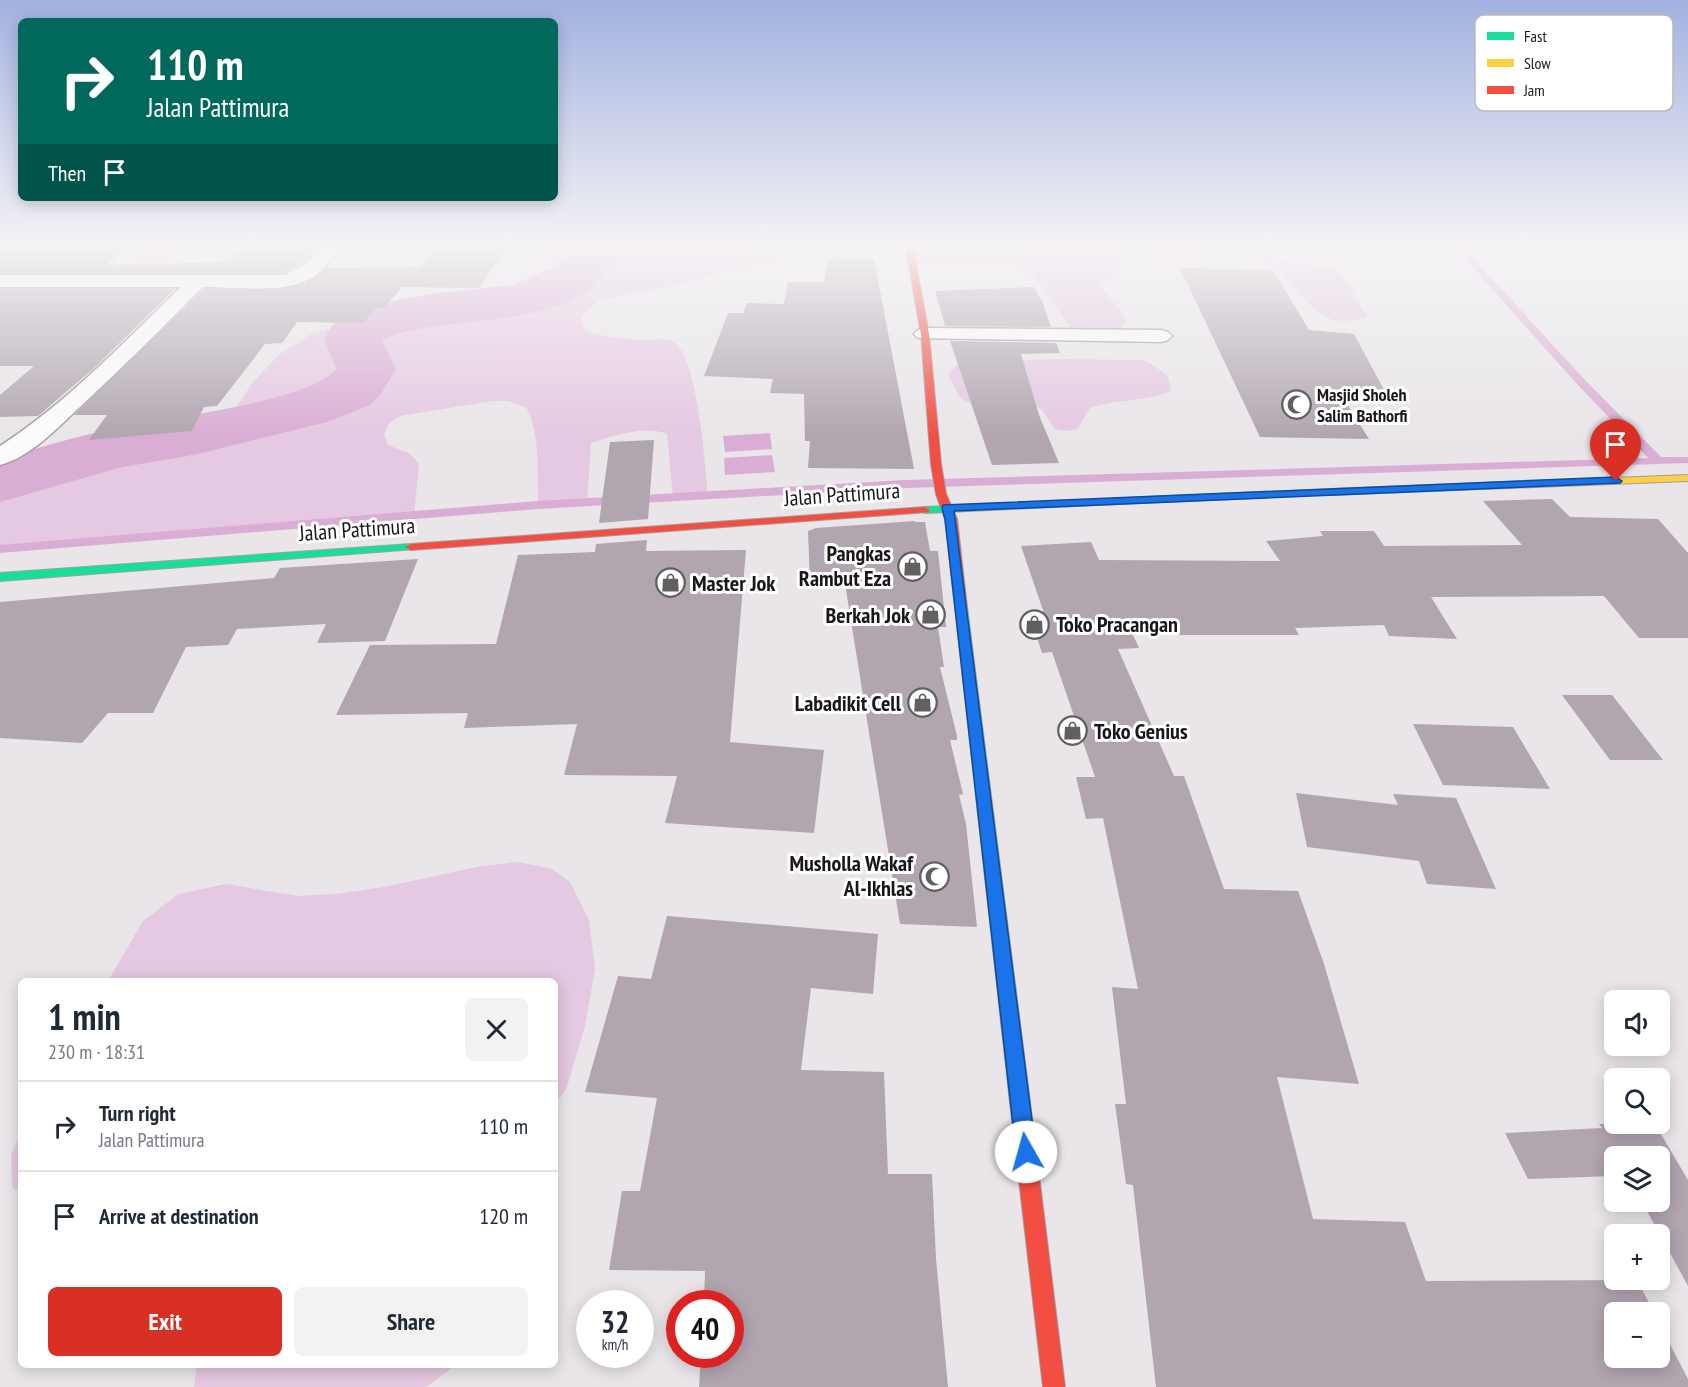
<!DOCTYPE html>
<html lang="en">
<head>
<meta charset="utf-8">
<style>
  body { margin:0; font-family:"PT Sans Narrow",sans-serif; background:#f2f2f3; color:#1f2937; height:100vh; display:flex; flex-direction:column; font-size:22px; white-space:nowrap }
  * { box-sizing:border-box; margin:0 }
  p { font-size:20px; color:#747a83 }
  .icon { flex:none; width:33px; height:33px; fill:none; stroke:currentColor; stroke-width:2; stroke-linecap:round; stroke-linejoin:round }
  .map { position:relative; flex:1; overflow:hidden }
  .details { position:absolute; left:18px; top:978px; width:540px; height:390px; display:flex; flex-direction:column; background:#fff; border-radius:9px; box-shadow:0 3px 15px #0003 }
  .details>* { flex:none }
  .top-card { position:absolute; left:18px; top:18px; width:540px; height:183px; border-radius:9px; box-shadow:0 3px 15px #0003; background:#00695c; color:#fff; overflow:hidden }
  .tools { position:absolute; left:1604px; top:990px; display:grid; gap:12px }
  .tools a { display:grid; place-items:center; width:66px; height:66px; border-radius:9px; background:#fff; box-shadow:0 3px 15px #0003; font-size:30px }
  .speed { position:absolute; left:576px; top:1290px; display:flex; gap:12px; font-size:30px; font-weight:700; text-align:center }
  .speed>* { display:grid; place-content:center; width:78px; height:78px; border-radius:50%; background:#fff; box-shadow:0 3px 15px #0003; line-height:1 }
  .speed small { font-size:15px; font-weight:400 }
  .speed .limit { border:9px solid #d22; background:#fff; color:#111 }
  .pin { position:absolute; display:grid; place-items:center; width:51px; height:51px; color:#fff; margin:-62px -26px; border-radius:50% 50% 50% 0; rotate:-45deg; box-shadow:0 0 6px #0007 }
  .pin .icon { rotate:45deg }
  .me { position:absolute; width:66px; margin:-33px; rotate:353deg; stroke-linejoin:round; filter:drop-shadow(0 0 4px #0008) }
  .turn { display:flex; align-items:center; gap:21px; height:126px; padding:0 30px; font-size:27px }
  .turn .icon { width:78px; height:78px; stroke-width:2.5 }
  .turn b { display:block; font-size:42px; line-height:51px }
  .then { display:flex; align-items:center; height:57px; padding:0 30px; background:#0003; gap:12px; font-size:22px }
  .round { display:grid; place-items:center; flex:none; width:63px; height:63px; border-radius:9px; background:#f2f2f3 }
  .headline { display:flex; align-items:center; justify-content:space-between; height:102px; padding:0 30px }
  h1 { font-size:36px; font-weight:600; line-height:45px }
  .cta { display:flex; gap:12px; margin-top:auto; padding:12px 30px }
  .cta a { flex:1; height:69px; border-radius:9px; background:#d93025; color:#fff; font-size:24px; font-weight:600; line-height:69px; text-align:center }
  .cta a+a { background:#f2f2f3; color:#1f2937 }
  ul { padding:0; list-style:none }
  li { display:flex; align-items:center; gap:18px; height:90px; padding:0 30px; border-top:2px solid #e0e1e3 }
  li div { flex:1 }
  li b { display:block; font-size:22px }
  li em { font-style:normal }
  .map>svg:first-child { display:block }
</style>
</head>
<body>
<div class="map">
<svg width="1688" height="1387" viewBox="0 0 1688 1387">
  <rect width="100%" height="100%" fill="#e9e5e8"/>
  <!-- green -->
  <g fill="#e5c8e1">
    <path d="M 142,243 L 190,243 C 174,263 157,268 131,266 Z"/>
    <path d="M 528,243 L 1234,243 L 1208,250 L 1200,259 C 1192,260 1184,262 1176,262 C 1158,260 1137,246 1120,257 L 1118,272 L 1100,283 L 1101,288 L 1119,308 L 1126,322 L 1116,335 L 1075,335 L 1036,277 L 1018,265 L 912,265 L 909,250 L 814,252 L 772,264 L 727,269 L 696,281 L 600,300 L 581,317 L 585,331 C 604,337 625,339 644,340 C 652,340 664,338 672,341 C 698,352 705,467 708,495 L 673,497 L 667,434 C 644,425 613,436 591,443 L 587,502 L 538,505 C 537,473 541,435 526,407 L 508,401 L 492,401 L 400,416 L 389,423 L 384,435 L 388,445 L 410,454 L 419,464 L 414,516 L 0,549 L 0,481 L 108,450 L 198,434 L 235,409 L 253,382 L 280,354 L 313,333 L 327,329 L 360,329 L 386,312 L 411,300 L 439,293 L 468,292 L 481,296 L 489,305 L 523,299 L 575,277 L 569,269 L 533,258 Z"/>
    <path d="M 1266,256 L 1337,271 L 1350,286 L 1367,317 C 1317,333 1309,298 1278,271 C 1271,265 1260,265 1252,260 Z"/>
    <path d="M 1057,359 L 1141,360 L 1150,363 L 1168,376 L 1171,391 C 1145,402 1116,399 1090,408 L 1078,428 L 1068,431 L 1055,429 L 1043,411 L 1036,406 L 966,402 L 959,396 L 948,374 L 957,364 L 970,362 Z"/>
    <path d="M 518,862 L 552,869 L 570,882 L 589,920 L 595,969 L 585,1026 L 566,1090 L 555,1103 L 555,981 L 108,981 L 143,921 L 179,894 L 226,884 L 298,896 L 336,894 L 384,887 L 482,866 Z"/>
    <path d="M 21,1133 L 21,1191 L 12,1188 L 11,1155 Z"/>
    <path d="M 197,1365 L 456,1365 L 426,1387 L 194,1387 Z"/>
  </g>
  <!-- water -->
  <g fill="#daadd4">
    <path d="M 770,433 L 772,449 L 725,452 L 723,436 Z"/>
    <path d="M 772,455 L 775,472 L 725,475 L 724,458 Z"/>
  </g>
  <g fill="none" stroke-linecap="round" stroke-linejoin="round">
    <!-- stream -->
    <path fill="#daadd4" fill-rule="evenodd" d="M 1451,243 L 1459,243 L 1584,379 L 1661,457 L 1688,457 L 1688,463 L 905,488 L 538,509 L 0,553 L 0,545 L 538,501 L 905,480 L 1648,458 L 1576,383 Z"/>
    <!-- river -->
    <path fill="#daadd4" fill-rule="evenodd" d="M 581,243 L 672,243 L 665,253 L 609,266 C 574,333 445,312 383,339 L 382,341 L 396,369 L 380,395 L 370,405 L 327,422 L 198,454 L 118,468 L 0,502 L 0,459 C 35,449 71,438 107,430 C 152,420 312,402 336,369 L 324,338 L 332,326 L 344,316 L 362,308 L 429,294 L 513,285 L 557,266 L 574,245 Z"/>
  </g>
  <!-- building -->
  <g fill="#b1a5b0">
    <path d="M 443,243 L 510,243 L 479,288 L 402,287 L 384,308 L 376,308 L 363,323 L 297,322 L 282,343 L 265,344 L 217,406 L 204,407 L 192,431 L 89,440 L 107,415 L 74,415 L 204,289 L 277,290 L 305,284 L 326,268 L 419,267 L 409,279 Z"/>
    <path d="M 131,244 L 107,265 L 228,262 L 247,244 L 316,244 L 309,253 L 312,253 L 306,261 L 284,273 L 0,273 L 0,245 Z"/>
    <path d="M 828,258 L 874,259 L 914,469 L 808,468 L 810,441 L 805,441 L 804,394 L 770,393 L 773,379 L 704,376 L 728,313 L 743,313 L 747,303 L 784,304 L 788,282 L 824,282 Z"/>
    <path d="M 1180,268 L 1273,270 L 1309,330 L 1354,334 L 1390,401 L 1344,399 L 1369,439 L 1260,437 Z"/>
    <path d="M 1034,287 L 1043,303 L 1051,327 L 945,326 L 935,291 Z"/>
    <path d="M 0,289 L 175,289 L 93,369 L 38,416 L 0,417 L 0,395 L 34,366 L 0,366 Z"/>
    <path d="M 950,341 L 1056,343 L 1060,353 L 1021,354 L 1039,415 L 1059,463 L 992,465 Z"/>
    <path d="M 654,440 L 648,519 L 599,523 L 610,442 Z"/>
    <path d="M 1552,499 L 1570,517 L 1658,519 L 1688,553 L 1688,638 L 1639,638 L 1604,596 L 1431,597 L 1457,639 L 1389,636 L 1384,625 L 1295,628 L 1299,635 L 1133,635 L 1139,648 L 1118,649 L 1174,776 L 1184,776 L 1224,889 L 1298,891 L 1324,964 L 1359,1084 L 1277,1077 L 1313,1219 L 1405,1222 L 1426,1281 L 1637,1280 L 1654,1312 L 1614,1312 L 1614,1358 L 1659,1358 L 1659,1323 L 1688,1379 L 1688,1387 L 1156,1387 L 1133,1185 L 1126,1184 L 1115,1104 L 1126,1104 L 1112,987 L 1138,989 L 1103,818 L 1086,819 L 1076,777 L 1095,777 L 1052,652 L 1042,653 L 1030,616 L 1045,616 L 1021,546 L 1091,542 L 1099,560 L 1280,561 L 1266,541 L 1323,536 L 1320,531 L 1374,531 L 1384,546 L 1522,545 L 1483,501 Z"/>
    <path d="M 915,521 L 915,522 L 925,522 L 930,551 L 938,551 L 946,627 L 938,627 L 944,667 L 940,667 L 957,736 L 957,740 L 950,740 L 963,794 L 959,795 L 966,824 L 977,927 L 900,924 L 845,584 L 810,584 L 808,531 L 816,528 Z"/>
    <path d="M 647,540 L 646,551 L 746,550 L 730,742 L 824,750 L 814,833 L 665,823 L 677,776 L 564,775 L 577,724 L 464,728 L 468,713 L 336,715 L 370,645 L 496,644 L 518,555 L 595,552 L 596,544 Z"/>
    <path d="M 418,559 L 385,641 L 317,643 L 326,624 L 237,629 L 228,645 L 186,647 L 153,713 L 108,713 L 82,743 L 0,738 L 0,602 L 274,578 L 280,568 Z"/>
    <path d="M 1562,695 L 1612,695 L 1663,760 L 1610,760 Z"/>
    <path d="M 1413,724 L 1513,727 L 1550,789 L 1443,785 Z"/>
    <path d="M 1296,793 L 1398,805 L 1393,794 L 1456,798 L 1496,889 L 1427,884 L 1419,861 L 1307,847 Z"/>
    <path d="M 667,916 L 878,934 L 873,994 L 811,988 L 801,1070 L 884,1072 L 888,1174 L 932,1174 L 936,1259 L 948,1387 L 699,1387 L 701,1354 L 730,1354 L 730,1304 L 704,1304 L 705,1271 L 609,1270 L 622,1191 L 640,1191 L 657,1098 L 585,1092 L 618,976 L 651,979 Z"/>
    <path d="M 1599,1124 L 1655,1124 L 1688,1180 L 1688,1286 L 1642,1202 L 1659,1202 L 1659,1156 L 1614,1156 L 1614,1176 L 1528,1179 L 1505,1133 L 1602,1128 Z"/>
  </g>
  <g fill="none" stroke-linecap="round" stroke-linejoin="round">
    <defs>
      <g id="street">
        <path d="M 324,243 L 342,243 C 334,254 326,268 315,276 C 289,295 234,287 203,287 C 163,327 123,367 81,406 C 58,427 31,457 0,465 L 0,446 C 67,403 124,342 181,287 L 0,287 L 0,275 L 285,275 L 307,263 Z"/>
        <path d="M 925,328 L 1161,330 L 1168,332 L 1172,336 L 1168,340 L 1161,342 L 918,338 L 914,334 L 918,330 Z"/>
      </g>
      <g id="fast">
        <path d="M 1331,489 L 1335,490 L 1335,494 L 925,513 L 920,510 L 925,507 Z"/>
        <path d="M 411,544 L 415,545 L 415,549 L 0,581 L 0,573 Z"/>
        <path d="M 961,603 L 967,607 L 1030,1102 L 1027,1109 L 1020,1111 L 1013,1109 L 1010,1102 L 955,607 Z"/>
      </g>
      <path id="slow" d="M 1688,475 L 1688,481 L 1331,495 L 1326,492 L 1331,489 Z"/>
      <g id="jam">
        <path d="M 905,243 L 912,243 L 929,334 L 941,464 L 946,494 L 957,519 L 967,607 L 961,611 L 955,607 L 945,519 L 936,494 L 931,464 L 921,334 Z"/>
        <path d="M 925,507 L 930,510 L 929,512 L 411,550 L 405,547 L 411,544 Z"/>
        <path d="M 1020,1093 L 1027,1095 L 1030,1102 L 1065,1387 L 1043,1387 L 1010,1102 L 1013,1095 Z"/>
      </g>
    </defs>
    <!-- street casing -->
    <use href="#street" stroke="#a19ea0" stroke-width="3"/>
    <!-- fast casing -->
    <use href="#fast" stroke="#a19ea0" stroke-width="2"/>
    <!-- slow casing -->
    <use href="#slow" stroke="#a19ea0" stroke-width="2"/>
    <!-- jam casing -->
    <use href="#jam" stroke="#a19ea0" stroke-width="2"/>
    <!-- street -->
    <use href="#street" fill="#fcfbfc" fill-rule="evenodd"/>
    <!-- fast -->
    <use href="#fast" fill="#16e098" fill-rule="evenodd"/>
    <!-- slow -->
    <use href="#slow" fill="#ffcf43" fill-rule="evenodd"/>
    <!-- jam -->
    <use href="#jam" fill="#f24e42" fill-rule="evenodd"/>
  </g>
  <!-- sky -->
  <linearGradient id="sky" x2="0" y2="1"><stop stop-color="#a2b1e0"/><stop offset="0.56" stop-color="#f5f3f5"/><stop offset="1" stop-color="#f5f3f5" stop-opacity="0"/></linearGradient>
  <rect width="1688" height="437" fill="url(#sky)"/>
  <!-- route -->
  <path fill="#1a73e8" stroke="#114b97" stroke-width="1.5" d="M 1616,477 L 1622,481 L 1620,483 L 954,511 L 1036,1152 L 1033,1160 L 1026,1162 L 1019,1160 L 1016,1152 L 945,519 L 942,508 L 943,505 Z"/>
  <!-- icons -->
  <defs>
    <symbol id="mosque-ring" viewBox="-11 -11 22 22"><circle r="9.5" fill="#fff" stroke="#625f61" stroke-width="1.5"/><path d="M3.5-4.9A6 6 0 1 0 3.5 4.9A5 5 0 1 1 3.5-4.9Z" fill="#625f61"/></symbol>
    <symbol id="shop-ring" viewBox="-11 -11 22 22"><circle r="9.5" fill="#fff" stroke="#625f61" stroke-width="1.5"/><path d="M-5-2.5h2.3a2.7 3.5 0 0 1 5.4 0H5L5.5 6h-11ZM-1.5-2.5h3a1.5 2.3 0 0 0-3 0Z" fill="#625f61"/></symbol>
  </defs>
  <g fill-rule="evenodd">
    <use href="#mosque-ring" x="1280" y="388" width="33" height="33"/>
    <use href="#shop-ring" x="896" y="550" width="33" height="33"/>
    <use href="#shop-ring" x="654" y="566" width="33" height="33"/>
    <use href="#shop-ring" x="914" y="598" width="33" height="33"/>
    <use href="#shop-ring" x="1018" y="608" width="33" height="33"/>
    <use href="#shop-ring" x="906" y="686" width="33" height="33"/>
    <use href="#shop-ring" x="1056" y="714" width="33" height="33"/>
    <use href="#mosque-ring" x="918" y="860" width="33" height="33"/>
  </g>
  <g text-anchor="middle" stroke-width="6" stroke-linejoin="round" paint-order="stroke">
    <!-- far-poi labels -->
    <g font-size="18" font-weight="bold" fill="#191719" stroke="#fff" text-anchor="start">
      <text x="1317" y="401">Masjid Sholeh<tspan x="1317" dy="21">Salim Bathorfi</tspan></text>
    </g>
    <!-- street labels -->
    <g font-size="22" fill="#191719" stroke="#fff">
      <text transform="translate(842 494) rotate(-4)" y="8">Jalan Pattimura</text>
      <text transform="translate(357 529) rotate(-4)" y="8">Jalan Pattimura</text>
    </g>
    <!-- poi labels -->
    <g font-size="22" font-weight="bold" fill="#191719" stroke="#fff" text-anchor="end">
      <text x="891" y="561">Pangkas<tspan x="891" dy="25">Rambut Eza</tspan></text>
      <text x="692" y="591" text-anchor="start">Master Jok</text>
      <text x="910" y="623">Berkah Jok</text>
      <text x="1056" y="632" text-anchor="start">Toko Pracangan</text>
      <text x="901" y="711">Labadikit Cell</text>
      <text x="1094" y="739" text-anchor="start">Toko Genius</text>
      <text x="913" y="871">Musholla Wakaf<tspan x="913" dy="25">Al-Ikhlas</tspan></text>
    </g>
  </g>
  <!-- legend -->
  <rect x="1475" y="15" width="198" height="96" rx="9" fill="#fff" stroke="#bab9ba" stroke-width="1.5"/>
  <rect x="1487" y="32" width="27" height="8" fill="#16e098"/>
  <rect x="1487" y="59" width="27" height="8" fill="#ffcf43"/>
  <rect x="1487" y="86" width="27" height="8" fill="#f24e42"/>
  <g font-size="16" fill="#191719">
    <text x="1524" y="42">Fast</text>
    <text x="1524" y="69">Slow</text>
    <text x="1524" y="96">Jam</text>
  </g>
</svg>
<div class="tools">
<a><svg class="icon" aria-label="sound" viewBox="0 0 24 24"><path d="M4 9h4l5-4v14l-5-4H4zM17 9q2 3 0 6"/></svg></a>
<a><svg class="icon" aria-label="search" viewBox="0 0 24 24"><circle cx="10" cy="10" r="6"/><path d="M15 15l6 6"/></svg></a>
<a><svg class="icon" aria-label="layers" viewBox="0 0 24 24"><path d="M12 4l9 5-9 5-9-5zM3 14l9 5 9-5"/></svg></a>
<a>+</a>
<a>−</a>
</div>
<div class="speed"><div>32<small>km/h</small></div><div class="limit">40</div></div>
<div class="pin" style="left:1616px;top:481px;background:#d93025"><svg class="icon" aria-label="arrive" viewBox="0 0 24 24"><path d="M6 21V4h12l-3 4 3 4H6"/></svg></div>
<svg class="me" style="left:1026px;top:1152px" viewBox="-20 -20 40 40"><circle r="19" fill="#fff"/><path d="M0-13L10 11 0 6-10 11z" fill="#1a73e8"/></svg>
<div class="top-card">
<div class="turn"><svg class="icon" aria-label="right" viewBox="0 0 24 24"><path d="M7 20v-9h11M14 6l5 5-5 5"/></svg><div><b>110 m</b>Jalan Pattimura</div></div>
<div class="then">Then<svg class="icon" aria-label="arrive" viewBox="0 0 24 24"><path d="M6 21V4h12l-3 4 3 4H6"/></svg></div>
</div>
<section class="details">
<div class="headline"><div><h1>1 min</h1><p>230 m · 18:31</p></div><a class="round"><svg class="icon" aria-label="close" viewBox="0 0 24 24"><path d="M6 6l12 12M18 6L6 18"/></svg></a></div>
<ul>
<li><svg class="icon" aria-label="right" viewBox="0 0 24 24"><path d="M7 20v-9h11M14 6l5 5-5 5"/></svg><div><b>Turn right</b><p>Jalan Pattimura</p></div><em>110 m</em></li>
<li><svg class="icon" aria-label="arrive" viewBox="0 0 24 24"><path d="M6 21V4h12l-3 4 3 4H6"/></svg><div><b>Arrive at destination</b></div><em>120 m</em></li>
</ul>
<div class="cta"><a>Exit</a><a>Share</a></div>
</section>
</div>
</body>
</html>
